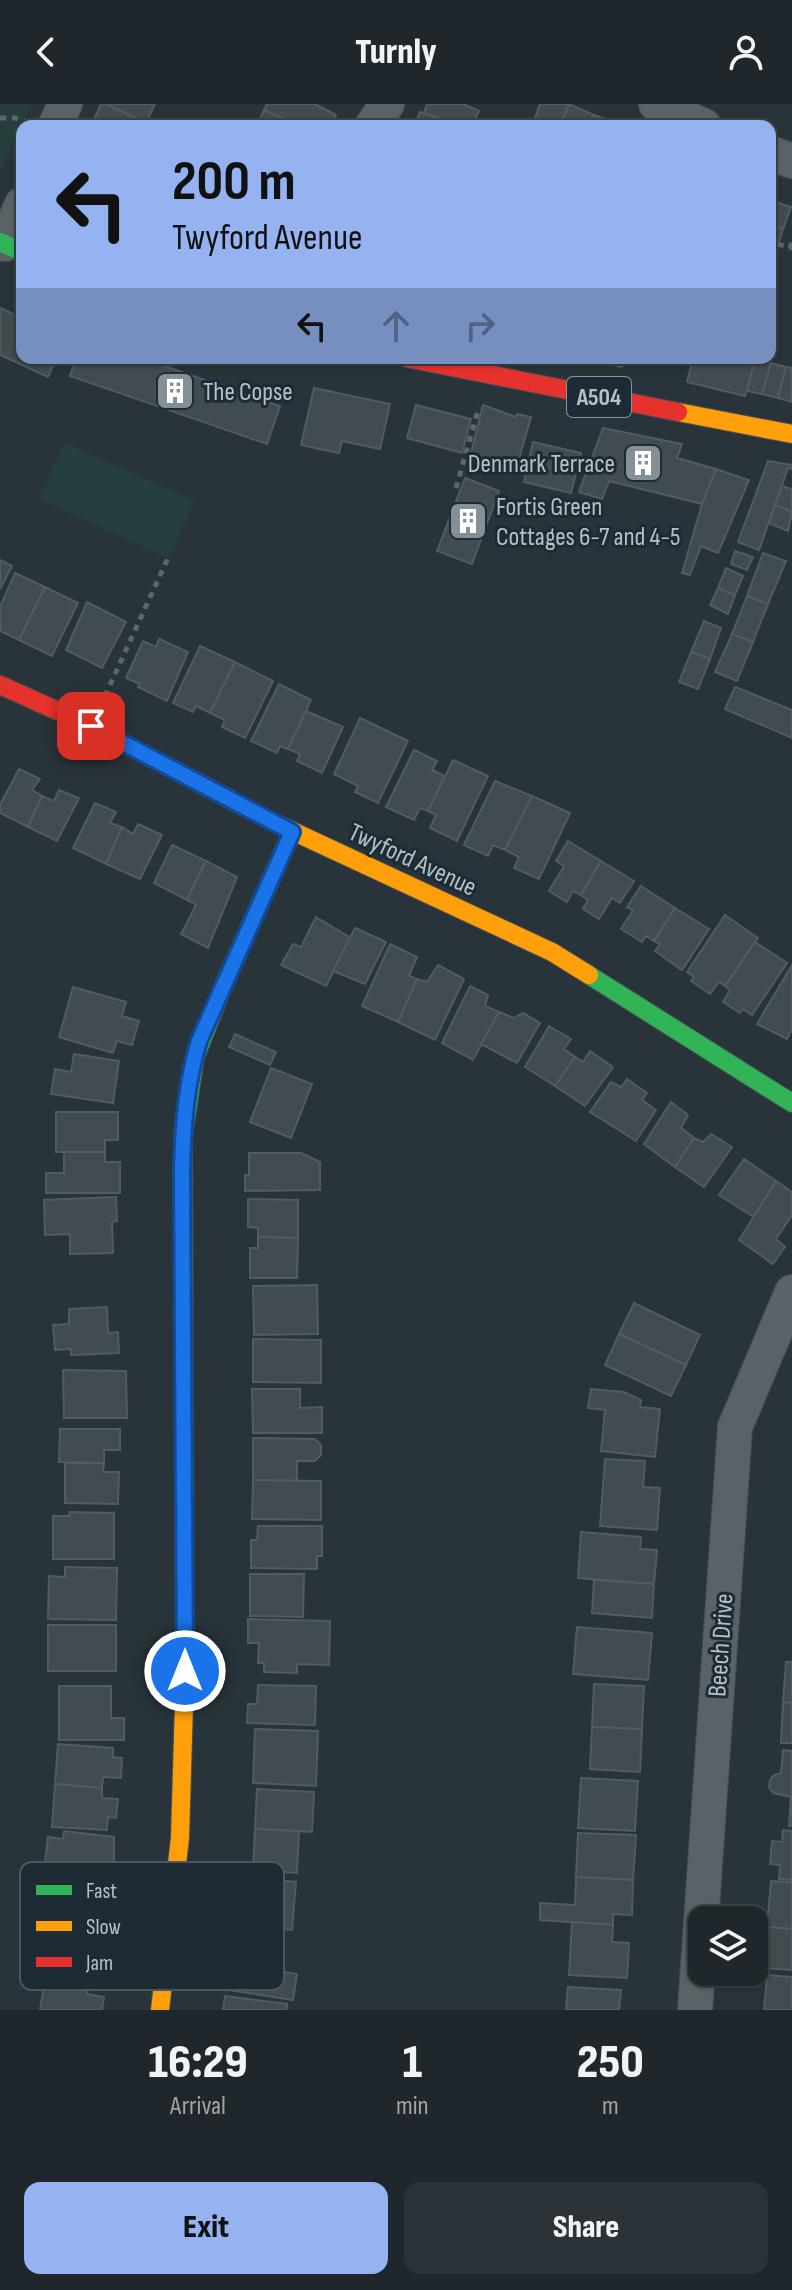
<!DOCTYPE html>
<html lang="en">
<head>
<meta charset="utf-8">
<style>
  body { margin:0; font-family:"Sofia Sans Condensed",sans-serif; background:#2c3338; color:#f1f3f6; height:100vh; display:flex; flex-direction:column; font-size:30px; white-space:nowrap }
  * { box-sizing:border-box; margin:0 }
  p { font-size:26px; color:#a1a5a9 }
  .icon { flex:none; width:44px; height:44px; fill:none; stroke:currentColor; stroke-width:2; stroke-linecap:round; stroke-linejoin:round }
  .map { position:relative; height:1906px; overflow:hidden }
  .side { display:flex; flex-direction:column; background:#1f272c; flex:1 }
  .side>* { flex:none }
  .guide { position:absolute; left:16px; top:16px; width:760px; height:244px; border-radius:16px; box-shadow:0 2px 6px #0004,0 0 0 2px #3c4448; background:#95b2f1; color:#111; overflow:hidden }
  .tools { position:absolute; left:688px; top:1802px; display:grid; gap:16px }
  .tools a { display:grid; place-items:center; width:80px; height:80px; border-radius:16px; background:#1f272c; box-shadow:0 2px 6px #0004,0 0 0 2px #3c4448; font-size:40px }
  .pin { position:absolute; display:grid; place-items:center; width:68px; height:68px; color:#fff; margin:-34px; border-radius:16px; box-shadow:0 4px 12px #0006 }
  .me { position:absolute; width:88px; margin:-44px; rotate:0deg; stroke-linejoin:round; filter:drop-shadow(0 0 6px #0008) }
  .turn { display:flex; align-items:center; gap:28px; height:168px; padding:0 24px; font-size:36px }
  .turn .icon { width:104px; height:104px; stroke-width:2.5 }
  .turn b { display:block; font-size:56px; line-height:68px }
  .lanes { display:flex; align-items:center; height:76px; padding:0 24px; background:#0003; justify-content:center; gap:40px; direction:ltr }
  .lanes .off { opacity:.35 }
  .eta { display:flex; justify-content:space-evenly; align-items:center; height:136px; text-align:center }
  .eta b { font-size:48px; font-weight:800; line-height:56px }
  .primary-button { display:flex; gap:16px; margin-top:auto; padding:16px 24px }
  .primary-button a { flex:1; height:92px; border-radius:16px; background:#95b2f1; color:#111; font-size:32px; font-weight:800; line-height:92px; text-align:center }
  .primary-button a+a { background:#2c3338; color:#f1f3f6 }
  header { display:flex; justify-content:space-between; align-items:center; height:104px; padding:0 24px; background:#1f272c; font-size:36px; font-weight:800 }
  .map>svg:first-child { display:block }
</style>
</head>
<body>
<header><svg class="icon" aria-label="back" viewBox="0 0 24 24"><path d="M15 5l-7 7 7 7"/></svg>Turnly<svg class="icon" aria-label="person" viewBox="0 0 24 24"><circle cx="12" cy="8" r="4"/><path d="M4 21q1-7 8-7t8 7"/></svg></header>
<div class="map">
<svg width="792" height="1906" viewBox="0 0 792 1906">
  <rect width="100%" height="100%" fill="#29343a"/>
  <!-- green -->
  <g fill="#263f3e">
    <path d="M 0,0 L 32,1 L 0,67 Z"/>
    <path d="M 65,339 L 195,397 L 168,454 L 39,395 Z"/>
  </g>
  <!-- building -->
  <g fill="#424b4f" stroke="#515b61" stroke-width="2">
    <path d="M 101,0 L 106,0 L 146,19 L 144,22 L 91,22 Z"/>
    <path d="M 106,0 L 155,0 L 146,19 Z"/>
    <path d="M 267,0 L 315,0 L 336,11 L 330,22 L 298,22 L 264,6 Z"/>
    <path d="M 427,0 L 463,0 L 479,7 L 472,22 L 459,22 L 424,9 Z"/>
    <path d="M 540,0 L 569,0 L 560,22 L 532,22 Z"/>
    <path d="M 569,0 L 594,11 L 590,22 L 560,22 Z"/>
    <path d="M 264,6 L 298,22 L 257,22 Z"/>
    <path d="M 420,8 L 424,9 L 459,22 L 414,22 Z"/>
    <path d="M 594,11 L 620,20 L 619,22 L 590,22 Z"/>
    <path d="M 770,96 L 791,103 L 783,125 L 770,121 Z"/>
    <path d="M 770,121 L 783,125 L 776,148 L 770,145 Z"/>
    <path d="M 0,204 L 22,214 L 22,254 L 56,254 L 48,273 L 0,251 Z"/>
    <path d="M 76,254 L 141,254 L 280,302 L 267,340 L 70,272 Z"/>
    <path d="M 580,254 L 625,254 L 622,263 Z"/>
    <path d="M 693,254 L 756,254 L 745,292 L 687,278 Z"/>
    <path d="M 755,255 L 771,259 L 762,290 L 747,287 Z"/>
    <path d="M 771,259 L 786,263 L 778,294 L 762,290 Z"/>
    <path d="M 786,263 L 792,264 L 792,298 L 778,294 Z"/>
    <path d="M 314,284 L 390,300 L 380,345 L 342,337 L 339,349 L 301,341 Z"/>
    <path d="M 416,301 L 471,315 L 462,349 L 407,334 Z"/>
    <path d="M 483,301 L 516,313 L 517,310 L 531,313 L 515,369 L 469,357 Z"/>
    <path d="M 603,324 L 682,340 L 677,354 L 716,365 L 702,400 L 609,377 L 602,395 L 579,388 Z"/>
    <path d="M 533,338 L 581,349 L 571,389 L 524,378 Z"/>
    <path d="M 768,357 L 792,361 L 792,365 L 788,364 L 759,446 L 738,438 Z"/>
    <path d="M 716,365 L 749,376 L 718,449 L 701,442 L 690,471 L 682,469 L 702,400 Z"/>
    <path d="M 465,374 L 499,387 L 472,460 L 437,447 Z"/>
    <path d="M 782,382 L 792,385 L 792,408 L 775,401 Z"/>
    <path d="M 775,401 L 792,408 L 788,427 L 769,419 Z"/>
    <path d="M 735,447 L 753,453 L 747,466 L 731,460 Z"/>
    <path d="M 763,449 L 786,457 L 768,500 L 747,492 Z"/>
    <path d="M 0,456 L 12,462 L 0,485 Z"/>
    <path d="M 726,464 L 743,472 L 735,491 L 718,484 Z"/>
    <path d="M 15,469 L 45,483 L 19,536 L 0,527 L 0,503 Z"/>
    <path d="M 45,483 L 78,499 L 52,552 L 19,536 Z"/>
    <path d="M 718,484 L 735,491 L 728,510 L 710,501 Z"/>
    <path d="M 747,492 L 768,500 L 753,538 L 732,530 Z"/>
    <path d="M 87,498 L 126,518 L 102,564 L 66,546 Z"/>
    <path d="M 704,517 L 721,524 L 710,555 L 691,548 Z"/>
    <path d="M 732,530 L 753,538 L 737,577 L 715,568 Z"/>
    <path d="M 159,535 L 188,548 L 167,597 L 138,583 L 140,580 L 126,574 L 143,537 L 156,543 Z"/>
    <path d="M 200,542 L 235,558 L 210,609 L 196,602 L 193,608 L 173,599 Z"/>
    <path d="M 691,548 L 710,555 L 698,585 L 679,578 Z"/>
    <path d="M 235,558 L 273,577 L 245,634 L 222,623 L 225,616 L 210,609 Z"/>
    <path d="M 279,580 L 311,596 L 288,645 L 280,642 L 277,649 L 251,637 Z"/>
    <path d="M 735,583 L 792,606 L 792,634 L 725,605 Z"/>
    <path d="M 306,607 L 343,623 L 322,669 L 297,657 L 300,650 L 288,645 Z"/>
    <path d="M 360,614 L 408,637 L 378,699 L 355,688 L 358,682 L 334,670 Z"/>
    <path d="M 414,646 L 437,657 L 432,666 L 445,672 L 428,707 L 420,704 L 414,716 L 386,703 Z"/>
    <path d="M 453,656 L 488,672 L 457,737 L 430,724 L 436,711 L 428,707 Z"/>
    <path d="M 19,665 L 40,675 L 32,686 L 42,692 L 28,723 L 0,709 L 0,701 Z"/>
    <path d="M 495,677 L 532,692 L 505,746 L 493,741 L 488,752 L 464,741 Z"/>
    <path d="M 59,686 L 79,694 L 57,737 L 28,723 L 42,692 L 54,697 Z"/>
    <path d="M 532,692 L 570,709 L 539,775 L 514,764 L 519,753 L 505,746 Z"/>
    <path d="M 95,699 L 116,708 L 110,719 L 122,723 L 106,760 L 73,744 Z"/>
    <path d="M 138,720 L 162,731 L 140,775 L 106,760 L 122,723 L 133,730 Z"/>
    <path d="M 568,737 L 601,757 L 581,791 L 573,787 L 567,798 L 549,787 L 564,762 L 556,757 Z"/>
    <path d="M 172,741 L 206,757 L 187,796 L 154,779 Z"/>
    <path d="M 206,757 L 237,773 L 208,844 L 181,830 L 196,801 L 187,796 Z"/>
    <path d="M 601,757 L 634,777 L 620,799 L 612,794 L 599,815 L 583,805 L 588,796 L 581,791 Z"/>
    <path d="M 641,782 L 675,804 L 654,837 L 646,832 L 642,838 L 621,825 L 633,806 L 627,803 Z"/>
    <path d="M 675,804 L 709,825 L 682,866 L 655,847 L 660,840 L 654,837 Z"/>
    <path d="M 725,811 L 758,834 L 725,882 L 719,878 L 710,890 L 691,877 L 694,873 L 687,868 Z"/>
    <path d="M 316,813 L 351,834 L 326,882 L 281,861 L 293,840 L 301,843 Z"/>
    <path d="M 355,824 L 386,838 L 365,880 L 333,867 Z"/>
    <path d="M 755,838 L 787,859 L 752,911 L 743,905 L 740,909 L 723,898 L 730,886 L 725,882 Z"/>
    <path d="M 390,840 L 417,853 L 409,872 L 417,875 L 398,918 L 362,902 Z"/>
    <path d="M 438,861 L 464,875 L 435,936 L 398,918 L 417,875 L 427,878 Z"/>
    <path d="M 792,861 L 792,925 L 787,935 L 757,920 Z"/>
    <path d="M 470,882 L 488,891 L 485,902 L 499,908 L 473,956 L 442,939 Z"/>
    <path d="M 73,883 L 126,898 L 122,912 L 139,917 L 132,941 L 117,937 L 113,949 L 59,933 Z"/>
    <path d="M 499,908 L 514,914 L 523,909 L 540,919 L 517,959 L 481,940 Z"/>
    <path d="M 549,922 L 571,935 L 564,945 L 575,953 L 555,982 L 525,963 Z"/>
    <path d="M 235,930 L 276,948 L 270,961 L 229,943 Z"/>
    <path d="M 590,947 L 613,963 L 585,1002 L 555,982 L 575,953 L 583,958 Z"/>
    <path d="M 74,950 L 119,957 L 113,999 L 51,990 L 55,965 L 71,968 Z"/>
    <path d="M 271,964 L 312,980 L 291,1034 L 250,1018 Z"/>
    <path d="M 627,975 L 647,989 L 642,996 L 656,1006 L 636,1037 L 590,1008 L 611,978 L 621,983 Z"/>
    <path d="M 671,998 L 688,1011 L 681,1024 L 694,1034 L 675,1063 L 644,1040 Z"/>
    <path d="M 56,1008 L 118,1008 L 118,1036 L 105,1036 L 105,1048 L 56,1048 Z"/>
    <path d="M 711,1030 L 732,1043 L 704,1083 L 675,1063 L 694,1034 L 703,1038 Z"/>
    <path d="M 64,1048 L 105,1048 L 105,1058 L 120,1058 L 120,1089 L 46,1089 L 46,1069 L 64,1069 Z"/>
    <path d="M 249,1049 L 301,1049 L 320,1058 L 320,1086 L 245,1087 L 245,1071 L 249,1071 Z"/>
    <path d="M 744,1055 L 776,1077 L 754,1113 L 719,1091 Z"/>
    <path d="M 776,1077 L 792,1088 L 792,1111 L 776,1135 L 785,1143 L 773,1160 L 739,1136 Z"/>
    <path d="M 116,1093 L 117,1117 L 112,1118 L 113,1149 L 70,1150 L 70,1130 L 45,1131 L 44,1096 Z"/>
    <path d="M 248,1095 L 298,1096 L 298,1134 L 258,1133 L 258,1124 L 248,1123 Z"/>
    <path d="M 258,1133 L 298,1134 L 297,1174 L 250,1174 L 250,1144 L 258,1144 Z"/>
    <path d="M 317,1181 L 318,1230 L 254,1231 L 253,1182 Z"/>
    <path d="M 634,1199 L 700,1231 L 686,1261 L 619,1230 Z"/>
    <path d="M 107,1203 L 108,1229 L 118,1228 L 119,1249 L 71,1251 L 71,1245 L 55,1246 L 53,1221 L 69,1220 L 69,1205 Z"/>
    <path d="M 619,1230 L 686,1261 L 671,1292 L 605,1261 Z"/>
    <path d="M 253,1235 L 321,1236 L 321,1279 L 253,1278 Z"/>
    <path d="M 63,1266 L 126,1267 L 127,1314 L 64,1314 Z"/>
    <path d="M 252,1285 L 300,1285 L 300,1304 L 322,1303 L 322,1329 L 253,1329 Z"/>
    <path d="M 591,1285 L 624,1288 L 641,1296 L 640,1303 L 660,1305 L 655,1353 L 601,1347 L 605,1306 L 588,1304 Z"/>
    <path d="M 60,1325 L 120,1325 L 120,1346 L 104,1346 L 104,1359 L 59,1358 Z"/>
    <path d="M 253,1334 L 315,1335 L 321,1341 L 321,1351 L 315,1357 L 297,1357 L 297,1377 L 253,1376 Z"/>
    <path d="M 605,1355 L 645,1357 L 643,1383 L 660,1384 L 657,1426 L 600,1422 Z"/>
    <path d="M 65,1359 L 104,1359 L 103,1368 L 119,1368 L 118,1400 L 65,1399 Z"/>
    <path d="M 253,1376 L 321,1377 L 321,1416 L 252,1415 Z"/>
    <path d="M 70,1408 L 114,1409 L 114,1455 L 53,1455 L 53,1412 L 69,1412 Z"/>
    <path d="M 258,1422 L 322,1422 L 322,1452 L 317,1452 L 317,1465 L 251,1464 L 251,1436 L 257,1436 Z"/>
    <path d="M 581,1428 L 641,1433 L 640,1445 L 657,1446 L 654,1480 L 578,1474 Z"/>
    <path d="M 65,1463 L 117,1464 L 116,1516 L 48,1515 L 49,1472 L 65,1473 Z"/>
    <path d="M 250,1470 L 304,1470 L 303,1513 L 250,1512 Z"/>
    <path d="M 594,1476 L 654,1480 L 652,1514 L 592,1509 Z"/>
    <path d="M 248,1515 L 330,1517 L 329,1561 L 297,1560 L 297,1569 L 264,1568 L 264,1559 L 258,1559 L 259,1539 L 248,1539 Z"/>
    <rect x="48" y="1521" width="68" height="46"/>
    <path d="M 577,1523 L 652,1529 L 648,1576 L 573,1570 Z"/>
    <path d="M 786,1558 L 792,1558 L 792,1599 L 783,1598 Z"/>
    <path d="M 594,1580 L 644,1582 L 642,1625 L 592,1623 Z"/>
    <path d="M 258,1581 L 316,1582 L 315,1621 L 247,1619 L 248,1600 L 257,1600 Z"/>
    <path d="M 59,1582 L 111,1582 L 111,1614 L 124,1614 L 124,1636 L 59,1636 Z"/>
    <path d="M 783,1598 L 792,1599 L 792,1639 L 781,1639 Z"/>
    <path d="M 592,1623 L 642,1625 L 640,1668 L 590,1665 Z"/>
    <path d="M 255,1625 L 318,1627 L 316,1682 L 253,1679 Z"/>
    <path d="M 58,1640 L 113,1644 L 113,1653 L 122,1654 L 121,1674 L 103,1673 L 102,1684 L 55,1680 Z"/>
    <path d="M 783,1646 L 792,1647 L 792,1722 L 789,1722 L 791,1693 L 773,1689 L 769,1683 L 770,1676 L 774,1671 L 781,1669 Z"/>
    <path d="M 581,1674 L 638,1677 L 635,1727 L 578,1724 Z"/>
    <path d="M 55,1680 L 102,1684 L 102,1694 L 118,1695 L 116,1714 L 108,1713 L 107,1726 L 52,1723 Z"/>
    <path d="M 257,1685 L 314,1688 L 312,1728 L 255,1725 Z"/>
    <path d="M 255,1725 L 299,1727 L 297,1769 L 253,1766 Z"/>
    <path d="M 783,1726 L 792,1727 L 792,1776 L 779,1775 L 780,1761 L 770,1760 L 772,1737 L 782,1738 Z"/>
    <path d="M 64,1727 L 114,1733 L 114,1763 L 98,1761 L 97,1773 L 44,1767 L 48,1733 L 63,1735 Z"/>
    <path d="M 578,1729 L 636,1731 L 633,1776 L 576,1773 Z"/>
    <path d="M 244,1773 L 296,1778 L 292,1826 L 248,1822 L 249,1804 L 241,1803 Z"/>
    <path d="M 576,1773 L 633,1776 L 632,1811 L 613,1810 L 613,1821 L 540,1816 L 540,1799 L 575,1801 Z"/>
    <path d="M 771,1777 L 792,1778 L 792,1825 L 767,1823 Z"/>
    <path d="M 572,1818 L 613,1821 L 612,1838 L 629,1839 L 627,1874 L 569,1871 Z"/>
    <path d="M 767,1823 L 792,1825 L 792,1866 L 764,1864 Z"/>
    <path d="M 236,1826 L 283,1833 L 278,1867 L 297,1870 L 293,1896 L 228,1886 Z"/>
    <path d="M 767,1871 L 792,1873 L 792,1906 L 764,1906 Z"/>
    <path d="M 45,1875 L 89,1881 L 87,1890 L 104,1893 L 102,1906 L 40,1906 Z"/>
    <path d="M 568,1883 L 621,1886 L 619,1906 L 566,1906 Z"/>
    <path d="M 225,1892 L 287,1900 L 287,1906 L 223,1906 Z"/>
  </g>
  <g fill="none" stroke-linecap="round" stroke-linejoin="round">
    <defs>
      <g id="street">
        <path d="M 656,0 L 704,22"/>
        <path d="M 55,22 L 65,0"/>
        <path d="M 372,22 L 387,0"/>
        <path d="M 770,49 L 792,57"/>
        <path d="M 5,140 L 22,100"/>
        <path d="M 695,1906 L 735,1323 L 792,1188"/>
      </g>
      <g id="fast">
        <path d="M 0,138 L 22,148"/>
        <path d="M 589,871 L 792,999"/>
        <path d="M 185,1566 L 183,1033 L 195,953 L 223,883"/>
      </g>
      <g id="slow">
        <path d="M 678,308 L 792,330"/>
        <path d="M 273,718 L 552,848 L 589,871"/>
        <path d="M 160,1906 L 180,1734 L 185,1566"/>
      </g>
      <g id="jam">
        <path d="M 407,254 L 678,308"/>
        <path d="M 0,581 L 91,622 L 273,718"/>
        <path d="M 223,883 L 292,728"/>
      </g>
    </defs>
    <!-- street casing -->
    <use href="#street" stroke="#484f54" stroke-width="36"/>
    <!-- fast casing -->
    <use href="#fast" stroke="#484f54" stroke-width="20"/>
    <!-- slow casing -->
    <use href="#slow" stroke="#484f54" stroke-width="20"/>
    <!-- jam casing -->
    <use href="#jam" stroke="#484f54" stroke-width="20"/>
    <!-- path -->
    <g stroke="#5e666b" stroke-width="5" stroke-dasharray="6 6" stroke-linecap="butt">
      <path d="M 0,14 L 15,14 L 26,18"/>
      <path d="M 778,140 L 790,144 L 792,139"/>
      <path d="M 456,384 L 479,303"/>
      <path d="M 105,592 L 168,454"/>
    </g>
    <!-- street -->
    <use href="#street" stroke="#5a6267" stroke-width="34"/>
    <!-- fast -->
    <use href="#fast" stroke="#30b455" stroke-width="18"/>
    <!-- slow -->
    <use href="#slow" stroke="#ff9f0a" stroke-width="18"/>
    <!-- jam -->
    <use href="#jam" stroke="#e5322d" stroke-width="18"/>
  </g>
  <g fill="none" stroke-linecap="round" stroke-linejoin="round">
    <defs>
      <path id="route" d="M 91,622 L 292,728 L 199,937 C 186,980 183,1021 182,1066 L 185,1567"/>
    </defs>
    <!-- route casing -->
    <use href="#route" stroke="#114b97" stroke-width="20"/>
    <!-- route -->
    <use href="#route" stroke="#1a73e8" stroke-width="14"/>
  </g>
  <!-- icons -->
  <defs>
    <symbol id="building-square" viewBox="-11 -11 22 22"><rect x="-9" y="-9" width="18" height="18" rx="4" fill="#839098" stroke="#1d2b34"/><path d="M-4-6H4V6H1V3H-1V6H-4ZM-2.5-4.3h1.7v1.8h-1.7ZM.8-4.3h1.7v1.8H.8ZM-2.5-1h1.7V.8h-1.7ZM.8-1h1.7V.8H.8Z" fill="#fff"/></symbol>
  </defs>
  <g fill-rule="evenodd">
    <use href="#building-square" x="153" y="265" width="44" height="44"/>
    <use href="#building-square" x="621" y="337" width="44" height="44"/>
    <use href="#building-square" x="446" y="395" width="44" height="44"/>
  </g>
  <g text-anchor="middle" stroke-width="6" stroke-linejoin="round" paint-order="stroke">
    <!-- shield labels -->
    <rect fill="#1d2b34" stroke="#87949d" stroke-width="2" x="567" y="273" width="64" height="40" rx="6"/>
    <g font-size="24" font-weight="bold" fill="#b4c1ca">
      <text x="599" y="301">A504</text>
    </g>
    <!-- poi labels -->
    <g font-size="26" fill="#b4c1ca" stroke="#1d2b34" text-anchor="start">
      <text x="203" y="296">The Copse</text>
      <text x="615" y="368" text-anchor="end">Denmark Terrace</text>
      <text x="496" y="411">Fortis Green<tspan x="496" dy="30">Cottages 6-7 and 4-5</tspan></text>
    </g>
    <!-- street labels -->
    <g font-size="26" fill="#b4c1ca" stroke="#1d2b34">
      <text transform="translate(413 755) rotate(25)" y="9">Twyford Avenue</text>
      <text transform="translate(720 1541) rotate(-86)" y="9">Beech Drive</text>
    </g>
  </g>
  <!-- legend -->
  <rect x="20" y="1758" width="264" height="128" rx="12" fill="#1d2b34" stroke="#4a5861" stroke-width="2"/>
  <rect x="36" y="1781" width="36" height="10" fill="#30b455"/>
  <rect x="36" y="1817" width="36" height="10" fill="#ff9f0a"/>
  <rect x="36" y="1853" width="36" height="10" fill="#e5322d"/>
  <g font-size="22" fill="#b4c1ca">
    <text x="86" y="1794">Fast</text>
    <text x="86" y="1830">Slow</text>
    <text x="86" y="1866">Jam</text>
  </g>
</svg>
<div class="tools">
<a><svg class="icon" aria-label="layers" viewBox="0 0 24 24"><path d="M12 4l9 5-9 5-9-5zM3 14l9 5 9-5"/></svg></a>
</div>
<div class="pin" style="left:91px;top:622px;background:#d93025"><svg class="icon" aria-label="arrive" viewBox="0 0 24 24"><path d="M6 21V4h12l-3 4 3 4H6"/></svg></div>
<svg class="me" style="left:185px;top:1567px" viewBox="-20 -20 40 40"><circle r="17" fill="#1a73e8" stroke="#fff" stroke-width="3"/><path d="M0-11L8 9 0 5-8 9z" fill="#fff"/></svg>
<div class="guide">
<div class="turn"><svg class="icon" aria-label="left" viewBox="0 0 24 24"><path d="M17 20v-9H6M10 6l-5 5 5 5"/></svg><div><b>200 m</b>Twyford Avenue</div></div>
<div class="lanes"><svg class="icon" aria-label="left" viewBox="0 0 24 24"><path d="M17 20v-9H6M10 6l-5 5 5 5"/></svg><svg class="icon off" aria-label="ahead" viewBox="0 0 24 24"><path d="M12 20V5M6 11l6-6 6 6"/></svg><svg class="icon off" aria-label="right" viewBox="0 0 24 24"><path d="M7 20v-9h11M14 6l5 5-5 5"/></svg></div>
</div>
</div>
<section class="side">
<div class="eta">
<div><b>16:29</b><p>Arrival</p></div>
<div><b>1</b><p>min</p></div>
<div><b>250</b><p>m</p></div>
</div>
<div class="primary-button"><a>Exit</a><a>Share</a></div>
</section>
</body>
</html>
